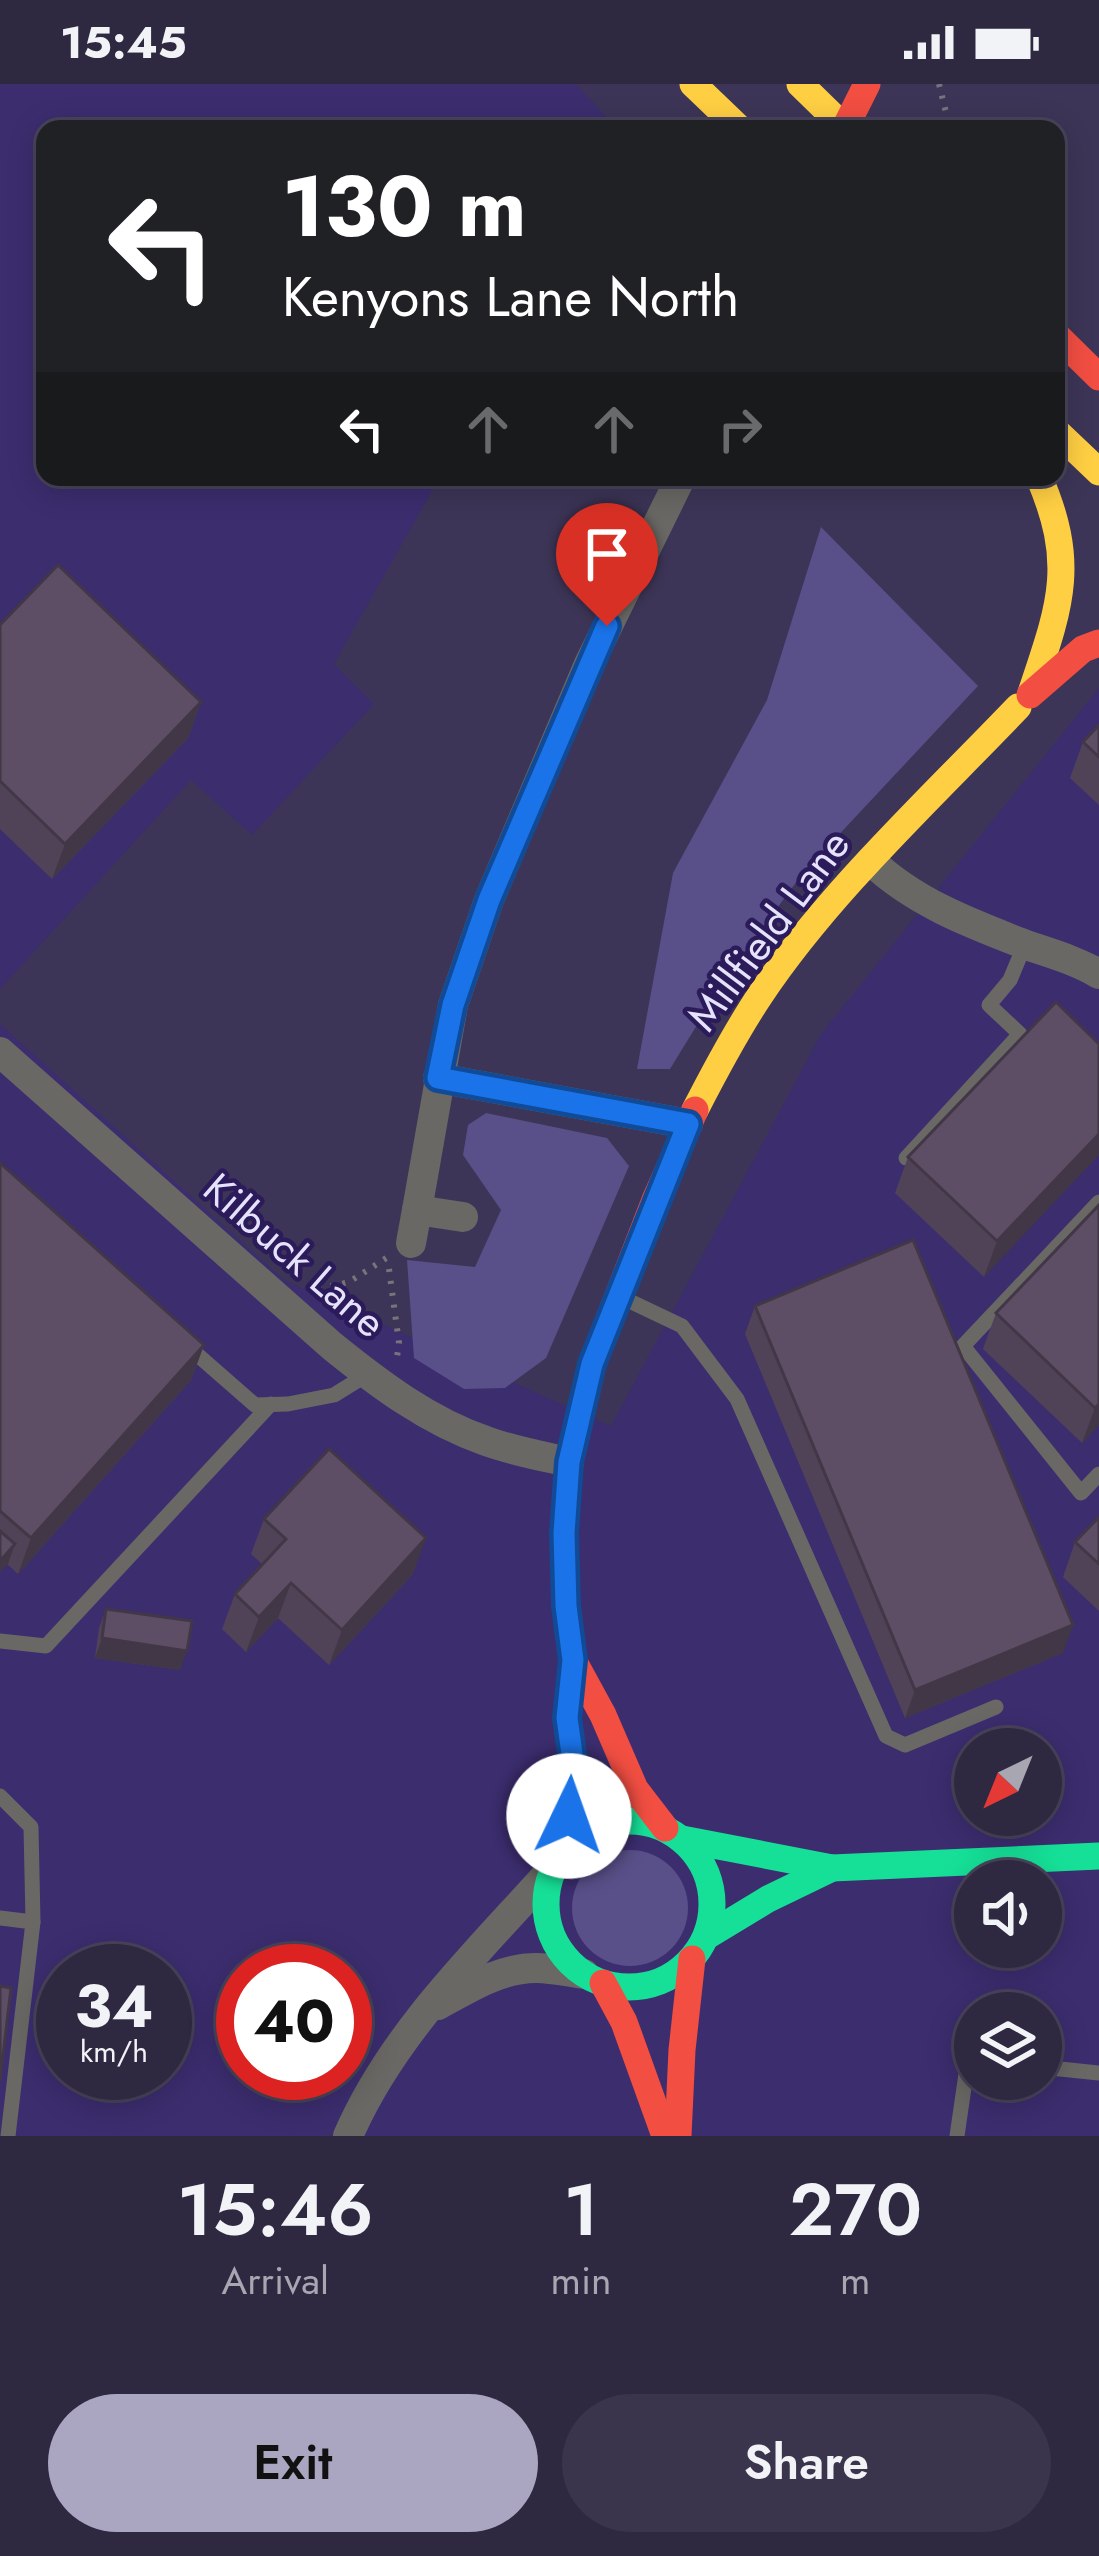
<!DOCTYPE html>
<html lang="en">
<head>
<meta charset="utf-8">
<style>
  body { margin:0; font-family:Jost,sans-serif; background:#3a344c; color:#f1f3f6; height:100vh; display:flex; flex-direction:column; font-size:45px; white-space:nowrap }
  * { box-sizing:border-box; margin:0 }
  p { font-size:39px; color:#a7a6b1 }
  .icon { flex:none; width:66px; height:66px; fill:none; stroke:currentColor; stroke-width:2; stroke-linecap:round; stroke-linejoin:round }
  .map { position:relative; height:2052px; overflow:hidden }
  .side { display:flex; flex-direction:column; background:#2e2841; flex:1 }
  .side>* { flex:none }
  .guide { position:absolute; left:36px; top:36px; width:1029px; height:366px; border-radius:24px; box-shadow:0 6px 30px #0003,0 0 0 3px #49445a; background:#202124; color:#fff; overflow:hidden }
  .needle { width:78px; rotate:223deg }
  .controls { position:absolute; left:954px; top:1644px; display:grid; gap:24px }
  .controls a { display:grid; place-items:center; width:108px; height:108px; border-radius:50%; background:#2e2841; box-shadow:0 6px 30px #0003,0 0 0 3px #49445a; font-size:60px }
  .speed { position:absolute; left:36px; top:1860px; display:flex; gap:24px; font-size:60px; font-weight:700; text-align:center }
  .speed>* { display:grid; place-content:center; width:156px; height:156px; border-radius:50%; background:#2e2841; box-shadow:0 6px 30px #0003,0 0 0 3px #49445a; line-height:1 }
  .speed small { font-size:30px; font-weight:400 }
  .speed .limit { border:18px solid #d22; background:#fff; color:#111 }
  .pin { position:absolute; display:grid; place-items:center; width:102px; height:102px; color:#fff; margin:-123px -51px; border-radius:50% 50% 50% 0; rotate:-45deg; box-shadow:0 0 12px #0007 }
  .pin .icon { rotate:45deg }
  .me { position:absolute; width:132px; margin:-66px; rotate:3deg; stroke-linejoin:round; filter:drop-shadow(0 0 9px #0008) }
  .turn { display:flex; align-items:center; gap:42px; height:252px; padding:0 48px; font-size:54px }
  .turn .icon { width:156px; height:156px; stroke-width:2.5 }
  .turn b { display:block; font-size:84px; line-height:102px }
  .lanes { display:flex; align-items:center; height:114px; padding:0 48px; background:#0003; justify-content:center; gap:60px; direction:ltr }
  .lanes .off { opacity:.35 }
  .eta { display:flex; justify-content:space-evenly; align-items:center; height:204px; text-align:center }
  .eta b { font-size:72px; font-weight:600; line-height:84px }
  .action { display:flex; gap:24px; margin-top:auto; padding:24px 48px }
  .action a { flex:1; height:138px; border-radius:72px; background:#aaa6c2; color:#111; font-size:48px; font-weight:600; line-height:138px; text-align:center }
  .action a+a { background:#3a344c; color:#f1f3f6 }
  .status { display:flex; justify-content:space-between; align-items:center; height:84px; padding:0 60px; background:#2e2841; direction:ltr }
  .status svg { height:33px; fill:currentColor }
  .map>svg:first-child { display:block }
</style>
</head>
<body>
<div class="status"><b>15:45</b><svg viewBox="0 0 49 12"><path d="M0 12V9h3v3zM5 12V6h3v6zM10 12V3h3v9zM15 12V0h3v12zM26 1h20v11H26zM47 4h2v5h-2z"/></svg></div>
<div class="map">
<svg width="1099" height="2052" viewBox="0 0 1099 2052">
  <rect width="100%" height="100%" fill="#3d3557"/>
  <!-- built -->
  <g fill="#3c2d6f" fill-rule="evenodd">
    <path d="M 0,0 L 576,0 L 617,45 L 45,45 L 45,393 L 440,393 L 334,580 L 374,620 L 252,751 L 191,696 L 0,905 Z"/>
    <path d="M 1099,604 L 1099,2052 L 0,2052 L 0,940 L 284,1196 L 611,1342 L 821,950 ZM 975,1665 L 1041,1665 L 1041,1731 L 975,1731 ZM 975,1797 L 1041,1797 L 1041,1863 L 975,1863 ZM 63,1887 L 165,1887 L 165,1989 L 63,1989 ZM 243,1887 L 345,1887 L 345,1989 L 243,1989 ZM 975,1929 L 1041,1929 L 1041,1995 L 975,1995 Z"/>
  </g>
  <!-- green -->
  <g fill="#594f89">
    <path d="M 821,443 L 978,602 L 803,789 L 727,892 L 670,985 L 637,985 L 673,789 L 767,616 Z"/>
    <path d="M 486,1029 L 607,1054 L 629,1082 L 546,1274 L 505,1304 L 464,1305 L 414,1274 L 407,1176 L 475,1183 L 501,1126 L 463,1071 L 468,1041 Z"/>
    <circle cx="630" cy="1824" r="58"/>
  </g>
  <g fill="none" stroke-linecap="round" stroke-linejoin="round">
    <!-- path -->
    <g stroke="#767579" stroke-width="6" stroke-dasharray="3 9" stroke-linecap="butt">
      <path d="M 939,0 L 950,45"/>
      <path d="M 389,1185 L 399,1259 L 397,1273"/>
      <path d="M 319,1205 L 349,1198 L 388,1173"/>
    </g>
    <!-- lane -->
    <g stroke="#696864" stroke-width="15">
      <path d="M 906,1074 L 1020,950 L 989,921 L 1010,896 L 1025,860"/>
      <path d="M 1099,1118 L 963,1262 L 1081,1409 L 1099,1390"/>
      <path d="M 621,1213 L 682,1242 L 737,1315 L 886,1652 L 905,1661 L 996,1623"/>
      <path d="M 184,1259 L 255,1321 L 288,1320 L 334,1311 L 368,1290"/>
      <path d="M 0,1557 L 46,1562 L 271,1320"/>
      <path d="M 0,1712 L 31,1743 L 33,1838"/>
      <path d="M 0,1834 L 33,1838 L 8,2052"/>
      <path d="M 1041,1983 L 1099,1989"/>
      <path d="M 957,2052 L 968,1976 L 975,1976"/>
    </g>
    <!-- street -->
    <g stroke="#696864" stroke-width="30">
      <path d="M 871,777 C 915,819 972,840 1029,862 C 1053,870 1077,877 1099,890"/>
      <path d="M 0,968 L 332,1262 C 379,1300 428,1337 486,1357 C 513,1367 541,1372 569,1378"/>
      <path d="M 438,994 L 688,1040"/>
      <path d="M 417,1126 L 453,921 L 489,816 L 589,580 L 681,393"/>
      <path d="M 411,1159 L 417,1126 L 463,1133"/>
      <path d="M 438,1921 C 469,1904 500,1884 536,1884 C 552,1884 569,1888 584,1890"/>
      <path d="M 348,2052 C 393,1948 479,1867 553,1784"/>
    </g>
    <!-- fast -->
    <g stroke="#16e098" stroke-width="27">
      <circle cx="629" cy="1820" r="83"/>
      <path d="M 682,1755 L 832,1784 L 1099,1772"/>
      <path d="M 707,1852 L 768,1815 L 832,1784"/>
    </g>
    <!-- slow -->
    <g stroke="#ffcf43" stroke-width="27">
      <path d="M 693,0 L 740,45"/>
      <path d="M 800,0 L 846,45"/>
      <path d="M 1056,347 L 1099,388"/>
      <path d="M 1031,609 C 1060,522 1077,481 1039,393"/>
      <path d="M 695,1026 C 715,987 735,949 759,913 C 827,810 932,713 1018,623"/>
    </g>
    <!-- jam -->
    <g stroke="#f24e42" stroke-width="27">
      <path d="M 845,44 L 867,0"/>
      <path d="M 1056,251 L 1099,293"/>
      <path d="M 1030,611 L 1083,565 L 1099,559"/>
      <path d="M 573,1576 L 603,1631 L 635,1705 L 665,1744"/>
      <path d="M 563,1768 L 574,1684 L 567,1634 L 573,1576 L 566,1522 L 564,1449 L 569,1378 L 592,1279 L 655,1116 L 695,1026"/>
      <path d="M 603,1899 L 624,1938 L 665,2052"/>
      <path d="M 678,2052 L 682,1966 L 692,1875"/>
    </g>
  </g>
  <!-- wall -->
  <g fill="#514357">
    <path d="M 0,541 L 201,618 L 188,654 L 52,795 L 0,745 Z"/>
    <path d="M 1099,641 L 1099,721 L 1070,694 L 1083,658 Z"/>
    <path d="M 1099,960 L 984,1193 L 895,1109 L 908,1073 Z"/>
    <path d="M 0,1079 L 204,1261 L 191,1296 L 18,1490 L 7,1480 L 0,1488 Z"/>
    <path d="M 1099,1121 L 1099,1341 L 1082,1359 L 983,1265 L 996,1229 Z"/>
    <path d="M 755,1222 L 1063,1569 L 905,1634 L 745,1250 Z"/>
    <path d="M 1099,1433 L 1099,1527 L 1063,1493 L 1075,1458 Z"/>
    <path d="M 264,1435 L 413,1490 L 329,1581 L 278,1534 L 246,1568 L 222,1545 L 235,1510 L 262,1480 L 251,1470 Z"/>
    <path d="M 106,1525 L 180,1586 L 95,1574 L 99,1544 Z"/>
  </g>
  <!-- shaded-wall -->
  <g fill="#423747">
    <path d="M 201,618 L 188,654 L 52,795 L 65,760 Z"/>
    <path d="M 1099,1050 L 1099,1071 L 984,1193 L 997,1157 Z"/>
    <path d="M 204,1261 L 191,1296 L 18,1490 L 31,1454 Z"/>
    <path d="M 1099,1320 L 1099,1341 L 1082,1359 L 1095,1324 Z"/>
    <path d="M 426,1454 L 413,1490 L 329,1581 L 342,1546 Z"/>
    <path d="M 15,1460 L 8,1480 L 0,1488 L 0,1477 Z"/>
    <path d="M 291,1499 L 278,1534 L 246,1568 L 259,1533 Z"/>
    <path d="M 1073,1541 L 1063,1569 L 905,1634 L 915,1606 Z"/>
    <path d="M 102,1554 L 187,1567 L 180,1586 L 95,1574 Z"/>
  </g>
  <!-- building -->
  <g fill="#5e4e65" stroke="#423747" stroke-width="3">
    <path d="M 58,481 L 201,618 L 65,760 L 0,697 L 0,541 Z"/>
    <path d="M 1099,641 L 1099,673 L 1083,658 Z"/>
    <path d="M 1056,918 L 1099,960 L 1099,1050 L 997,1157 L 908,1073 Z"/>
    <path d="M 0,1079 L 204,1261 L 31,1454 L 0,1427 Z"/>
    <path d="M 1099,1121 L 1099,1320 L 1095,1324 L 996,1229 Z"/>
    <path d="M 913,1156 L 1073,1541 L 915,1606 L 755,1222 Z"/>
    <path d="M 329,1365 L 426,1454 L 342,1546 L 291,1499 L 259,1533 L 235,1510 L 286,1455 L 264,1435 Z"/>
    <path d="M 1099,1433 L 1099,1480 L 1075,1458 Z"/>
    <path d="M 0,1447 L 15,1460 L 0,1477 Z"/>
    <path d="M 106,1525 L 192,1537 L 187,1567 L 102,1554 Z"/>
    <path d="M 0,1902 L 11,1904 L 0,1997 Z"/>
  </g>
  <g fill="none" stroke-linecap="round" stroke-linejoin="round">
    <defs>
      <path id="route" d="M 569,1732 L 574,1684 L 567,1634 L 573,1576 L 566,1522 L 564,1449 L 569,1378 L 592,1280 L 688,1040 L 438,994 L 453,921 L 489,816 L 607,542"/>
    </defs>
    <!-- route casing -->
    <use href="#route" stroke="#114b97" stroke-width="30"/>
    <!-- route -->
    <use href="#route" stroke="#1a73e8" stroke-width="21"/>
  </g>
  <g text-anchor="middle" stroke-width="9" stroke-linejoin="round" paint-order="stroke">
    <!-- street labels -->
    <g font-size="42" fill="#e5e3fb" stroke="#2b1b5a">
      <text transform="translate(768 846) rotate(-53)" y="15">Millfield Lane</text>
      <text transform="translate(295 1171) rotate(41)" y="15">Kilbuck Lane</text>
    </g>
  </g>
</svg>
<div class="controls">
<a><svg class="needle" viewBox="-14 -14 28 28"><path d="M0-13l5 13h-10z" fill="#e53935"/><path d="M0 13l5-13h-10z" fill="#a7a6b1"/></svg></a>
<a><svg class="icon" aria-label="sound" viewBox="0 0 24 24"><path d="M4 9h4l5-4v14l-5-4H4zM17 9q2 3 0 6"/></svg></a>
<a><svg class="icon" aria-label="layers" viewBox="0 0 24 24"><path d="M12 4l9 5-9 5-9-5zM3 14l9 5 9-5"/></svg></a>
</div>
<div class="speed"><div>34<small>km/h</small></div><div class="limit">40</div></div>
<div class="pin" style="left:607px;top:542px;background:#d93025"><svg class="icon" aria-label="arrive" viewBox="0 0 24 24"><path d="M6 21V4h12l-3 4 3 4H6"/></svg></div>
<svg class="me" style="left:569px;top:1732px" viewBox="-20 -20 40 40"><circle r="19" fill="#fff"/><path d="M0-13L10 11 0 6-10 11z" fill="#1a73e8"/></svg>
<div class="guide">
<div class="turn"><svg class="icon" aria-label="left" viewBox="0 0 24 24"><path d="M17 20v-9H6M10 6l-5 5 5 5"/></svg><div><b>130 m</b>Kenyons Lane North</div></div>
<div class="lanes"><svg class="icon" aria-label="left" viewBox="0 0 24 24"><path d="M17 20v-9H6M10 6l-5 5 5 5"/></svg><svg class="icon off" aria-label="ahead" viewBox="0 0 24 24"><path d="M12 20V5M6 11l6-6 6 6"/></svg><svg class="icon off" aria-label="ahead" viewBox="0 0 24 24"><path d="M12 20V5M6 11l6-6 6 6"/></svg><svg class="icon off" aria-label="right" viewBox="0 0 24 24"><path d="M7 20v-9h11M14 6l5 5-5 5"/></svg></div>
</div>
</div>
<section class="side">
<div class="eta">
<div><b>15:46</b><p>Arrival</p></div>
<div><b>1</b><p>min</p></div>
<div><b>270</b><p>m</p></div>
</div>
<div class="action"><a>Exit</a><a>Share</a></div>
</section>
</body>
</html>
